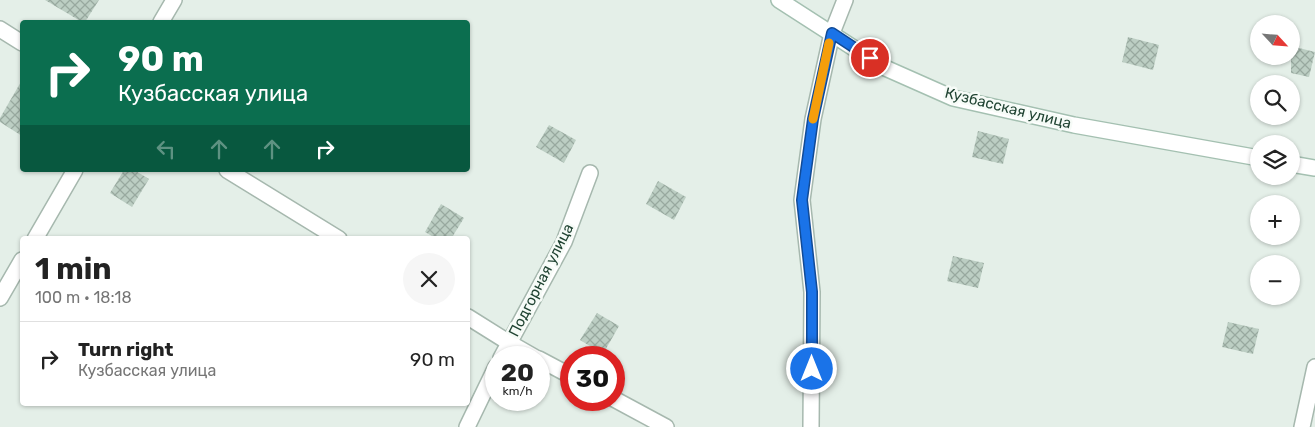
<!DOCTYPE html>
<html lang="en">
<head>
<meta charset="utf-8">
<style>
  body { margin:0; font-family:Rubik,sans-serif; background:#f6f6f6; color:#222; height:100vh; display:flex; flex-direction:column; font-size:19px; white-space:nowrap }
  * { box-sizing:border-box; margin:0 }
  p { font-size:16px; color:#767676 }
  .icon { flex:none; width:28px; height:28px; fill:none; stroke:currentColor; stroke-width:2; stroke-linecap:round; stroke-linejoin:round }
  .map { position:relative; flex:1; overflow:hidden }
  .details { position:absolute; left:20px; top:236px; width:450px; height:170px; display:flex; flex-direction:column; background:#fff; border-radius:5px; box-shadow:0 1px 4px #0004 }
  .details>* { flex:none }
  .hud { position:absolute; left:20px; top:20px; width:450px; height:152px; border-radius:5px; box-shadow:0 1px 4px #0004; background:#0b6e4f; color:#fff; overflow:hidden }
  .needle { width:32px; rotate:116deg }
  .buttons { position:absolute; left:1250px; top:15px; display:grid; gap:10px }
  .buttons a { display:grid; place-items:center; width:50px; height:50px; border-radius:50%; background:#fff; box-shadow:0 1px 4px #0004; font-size:25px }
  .speed { position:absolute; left:485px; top:346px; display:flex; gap:10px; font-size:25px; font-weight:700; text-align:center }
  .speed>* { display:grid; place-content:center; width:65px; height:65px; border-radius:50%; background:#fff; box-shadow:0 1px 4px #0004; line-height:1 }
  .speed small { font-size:12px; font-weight:400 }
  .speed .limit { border:8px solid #d22; background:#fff; color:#111 }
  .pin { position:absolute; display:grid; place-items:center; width:42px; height:42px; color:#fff; margin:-21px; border:2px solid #fff; border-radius:50%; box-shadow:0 1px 5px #0007 }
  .me { position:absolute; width:55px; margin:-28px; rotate:0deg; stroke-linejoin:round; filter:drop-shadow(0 0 4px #0008) }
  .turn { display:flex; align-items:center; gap:18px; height:105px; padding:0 15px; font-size:22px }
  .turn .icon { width:65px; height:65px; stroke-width:2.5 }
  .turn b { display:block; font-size:35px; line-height:42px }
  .lanes { display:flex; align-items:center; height:48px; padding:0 15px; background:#0003; justify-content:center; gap:25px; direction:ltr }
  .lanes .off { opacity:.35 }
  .round { display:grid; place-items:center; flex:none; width:52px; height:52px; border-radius:26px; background:#f6f6f6 }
  .overview { display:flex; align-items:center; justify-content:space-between; height:85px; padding:0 15px }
  h1 { font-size:30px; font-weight:700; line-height:38px }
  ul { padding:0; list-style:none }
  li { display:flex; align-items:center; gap:15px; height:75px; padding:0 15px; border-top:1px solid #e0e0e0 }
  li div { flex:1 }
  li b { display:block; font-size:19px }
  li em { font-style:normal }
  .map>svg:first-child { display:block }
</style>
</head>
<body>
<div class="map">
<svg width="1315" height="427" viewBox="0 0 1315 427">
  <defs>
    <pattern id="building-cross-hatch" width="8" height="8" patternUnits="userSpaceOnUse" patternTransform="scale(1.25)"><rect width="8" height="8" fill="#bccec3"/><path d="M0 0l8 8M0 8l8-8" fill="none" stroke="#98a99f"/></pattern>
  </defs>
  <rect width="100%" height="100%" fill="#e4efe8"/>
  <!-- building -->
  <g fill="url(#building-cross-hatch)">
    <path d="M 45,0 L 99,0 L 85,22 L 82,22 Z"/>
    <path d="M 1128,37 L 1159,45 L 1153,70 L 1122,62 Z"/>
    <path d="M 1291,46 L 1315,52 L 1309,77 L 1291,73 Z"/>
    <path d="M 22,80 L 22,136 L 0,122 L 0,118 Z"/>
    <path d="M 549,125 L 576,140 L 564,163 L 536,147 Z"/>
    <path d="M 978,131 L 1009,139 L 1003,164 L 972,157 Z"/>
    <path d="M 124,170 L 134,170 L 149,179 L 132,207 L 110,193 Z"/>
    <path d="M 658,181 L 686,197 L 674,220 L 646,204 Z"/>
    <path d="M 441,204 L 464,218 L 451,239 L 437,239 L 425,232 Z"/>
    <path d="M 953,256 L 984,263 L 978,288 L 947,281 Z"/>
    <path d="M 597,313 L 619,326 L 603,354 L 580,340 Z"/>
    <path d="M 1228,322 L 1259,329 L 1253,354 L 1222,347 Z"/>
  </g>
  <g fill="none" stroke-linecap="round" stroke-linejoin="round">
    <defs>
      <g id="street">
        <path d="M 161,22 L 174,0"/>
        <path d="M 0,29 L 22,43"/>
        <path d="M 227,170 L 339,239"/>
        <path d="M 35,239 L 75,170"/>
        <path d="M 0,298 L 22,260"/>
        <path d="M 468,317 L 508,342 L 536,358"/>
        <path d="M 501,358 L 564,242 L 590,173"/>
        <path d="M 539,359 L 571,376"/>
        <path d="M 614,399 L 666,427"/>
        <path d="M 467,427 L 496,367"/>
        <path d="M 811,427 L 812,292 L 802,200 L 813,119 L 832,33 L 845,0"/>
        <path d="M 1302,427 L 1315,367"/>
      </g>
      <g id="secondary">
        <path d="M 779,0 L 883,67 L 953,98 L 1074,125 L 1259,158"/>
        <path d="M 1291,164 L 1315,168"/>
      </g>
    </defs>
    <!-- street casing -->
    <use href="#street" stroke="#a6b8ae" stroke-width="18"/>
    <!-- secondary casing -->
    <use href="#secondary" stroke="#a4c0b1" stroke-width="18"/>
    <!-- street -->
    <use href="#street" stroke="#fff" stroke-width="15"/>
    <!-- secondary -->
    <use href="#secondary" stroke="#fff" stroke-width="15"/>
  </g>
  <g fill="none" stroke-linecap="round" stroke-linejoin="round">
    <defs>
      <path id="route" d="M 812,369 L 812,292 L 802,200 L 813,119 L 832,33 L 870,58"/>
    </defs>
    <!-- route casing -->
    <use href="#route" stroke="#114b97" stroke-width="12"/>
    <!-- route -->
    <use href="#route" stroke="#1a73e8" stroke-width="9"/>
    <!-- slow -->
    <path stroke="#f59e0b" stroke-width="9" d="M 813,119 L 829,43"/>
  </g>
  <g text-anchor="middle" stroke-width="5" stroke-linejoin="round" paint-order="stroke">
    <!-- street labels -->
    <g font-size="15" fill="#214433" stroke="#f6fbf7">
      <text transform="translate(1008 108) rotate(14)" y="5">Кузбасская улица</text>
      <text transform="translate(541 280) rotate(-63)" y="5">Подгорная улица</text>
    </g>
  </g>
</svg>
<div class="buttons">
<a><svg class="needle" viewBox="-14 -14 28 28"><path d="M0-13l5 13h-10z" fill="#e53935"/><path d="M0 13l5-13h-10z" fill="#767676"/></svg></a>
<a><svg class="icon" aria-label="search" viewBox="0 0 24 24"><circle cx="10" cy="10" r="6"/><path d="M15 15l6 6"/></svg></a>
<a><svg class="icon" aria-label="layers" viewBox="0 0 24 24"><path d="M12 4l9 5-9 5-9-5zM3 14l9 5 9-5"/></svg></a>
<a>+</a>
<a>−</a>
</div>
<div class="speed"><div>20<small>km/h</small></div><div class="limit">30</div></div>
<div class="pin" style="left:870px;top:58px;background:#d93025"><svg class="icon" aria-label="arrive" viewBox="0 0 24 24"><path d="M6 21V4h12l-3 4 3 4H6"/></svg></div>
<svg class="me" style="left:812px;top:369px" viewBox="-20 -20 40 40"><circle r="17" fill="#1a73e8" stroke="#fff" stroke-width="3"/><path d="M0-11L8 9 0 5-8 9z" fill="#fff"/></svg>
<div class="hud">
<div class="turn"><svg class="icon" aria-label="right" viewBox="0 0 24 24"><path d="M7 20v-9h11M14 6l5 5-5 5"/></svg><div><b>90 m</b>Кузбасская улица</div></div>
<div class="lanes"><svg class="icon off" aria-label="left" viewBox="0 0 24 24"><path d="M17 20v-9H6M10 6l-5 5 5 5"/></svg><svg class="icon off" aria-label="ahead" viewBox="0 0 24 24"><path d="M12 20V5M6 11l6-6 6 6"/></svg><svg class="icon off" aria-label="ahead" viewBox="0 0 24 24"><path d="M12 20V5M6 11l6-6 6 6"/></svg><svg class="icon" aria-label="right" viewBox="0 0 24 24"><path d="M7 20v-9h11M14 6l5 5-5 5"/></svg></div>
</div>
<section class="details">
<div class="overview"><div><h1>1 min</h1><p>100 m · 18:18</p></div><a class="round"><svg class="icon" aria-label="close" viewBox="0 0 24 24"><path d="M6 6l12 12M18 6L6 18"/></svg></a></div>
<ul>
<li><svg class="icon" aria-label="right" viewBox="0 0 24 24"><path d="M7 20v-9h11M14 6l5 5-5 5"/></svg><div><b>Turn right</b><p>Кузбасская улица</p></div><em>90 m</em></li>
</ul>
</section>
</div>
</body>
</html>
